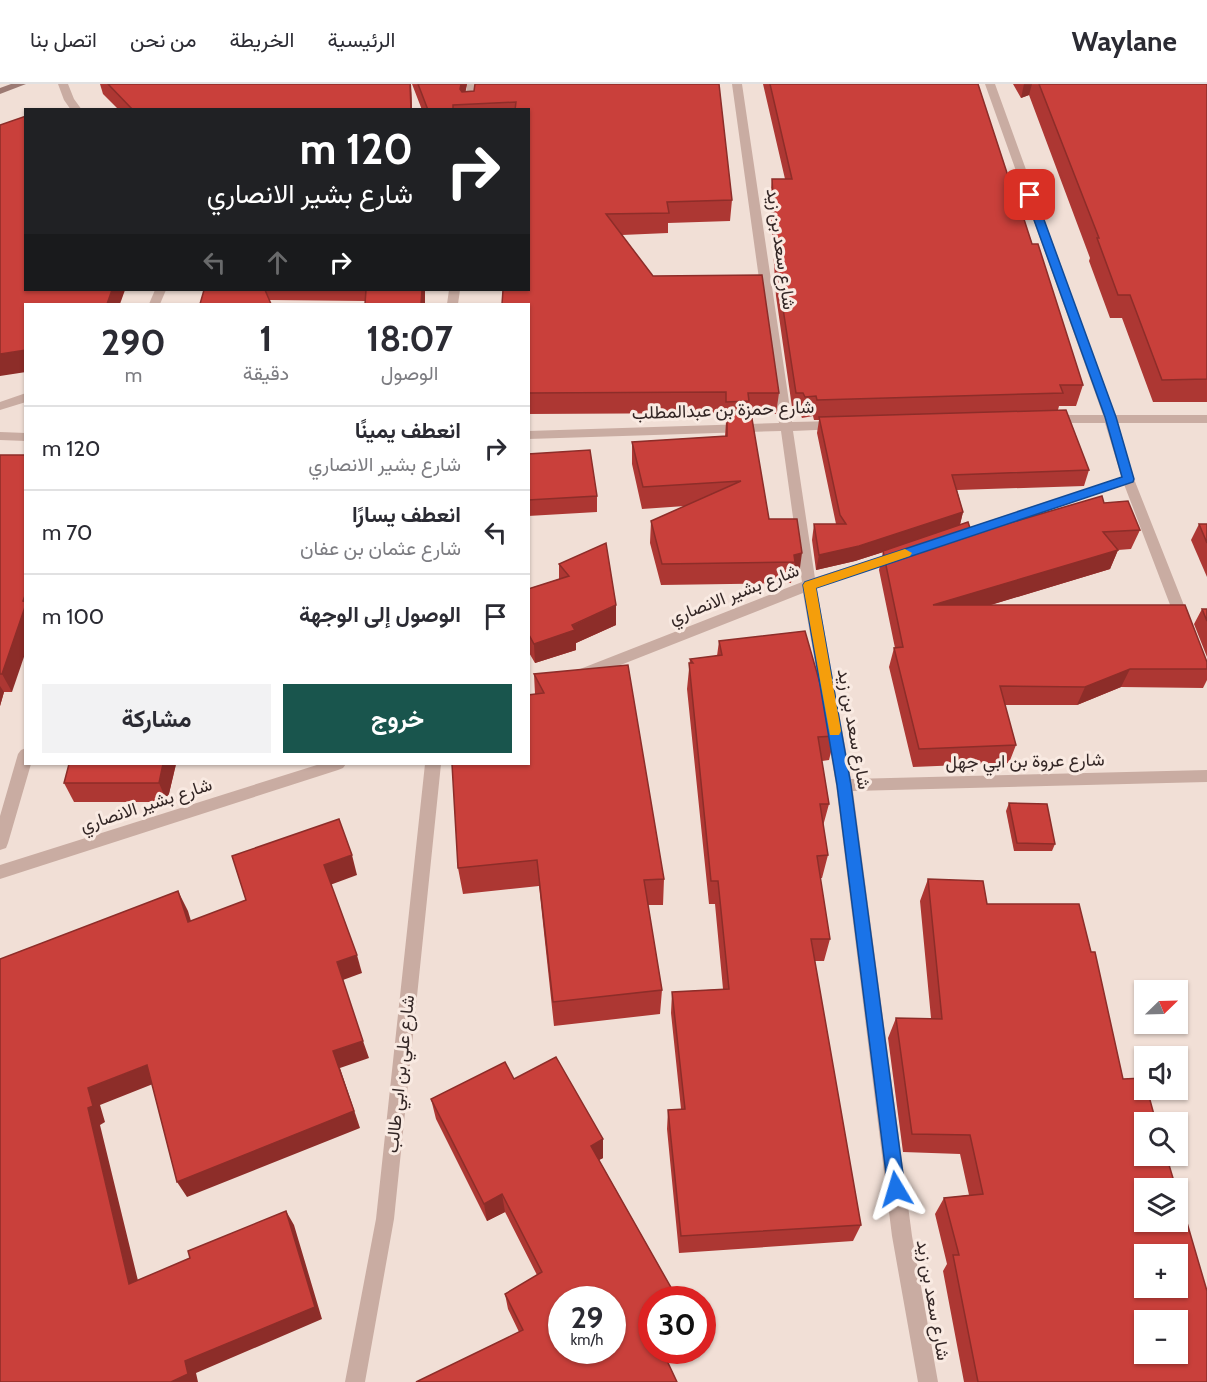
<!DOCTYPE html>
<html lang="ar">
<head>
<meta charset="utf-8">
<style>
  body { margin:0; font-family:Cabin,Vazirmatn,sans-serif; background:#f2f2f3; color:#2b2b33; direction:rtl; height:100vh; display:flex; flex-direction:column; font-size:22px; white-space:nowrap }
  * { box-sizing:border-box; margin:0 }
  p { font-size:20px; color:#7c7c81 }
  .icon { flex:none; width:33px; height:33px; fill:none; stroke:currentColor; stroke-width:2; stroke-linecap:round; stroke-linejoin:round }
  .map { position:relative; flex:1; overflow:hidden; direction:ltr }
  .drawer { position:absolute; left:24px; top:219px; width:506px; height:462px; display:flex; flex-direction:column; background:#fff; border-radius:0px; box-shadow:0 2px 4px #0004; direction:rtl }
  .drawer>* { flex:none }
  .top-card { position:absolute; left:24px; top:24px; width:506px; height:183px; border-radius:0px; box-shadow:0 2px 4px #0004; direction:rtl; background:#202124; color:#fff; overflow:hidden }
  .needle { width:39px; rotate:67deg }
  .controls { position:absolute; left:1134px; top:896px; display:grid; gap:12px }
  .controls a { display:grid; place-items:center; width:54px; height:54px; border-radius:0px; background:#fff; box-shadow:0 2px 4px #0004; font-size:30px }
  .speed { position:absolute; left:548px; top:1202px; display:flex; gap:12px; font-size:30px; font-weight:700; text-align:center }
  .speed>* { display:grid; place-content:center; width:78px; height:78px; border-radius:50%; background:#fff; box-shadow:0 2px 4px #0004; line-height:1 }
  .speed small { font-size:15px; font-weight:400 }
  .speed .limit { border:9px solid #d22; background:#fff; color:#111 }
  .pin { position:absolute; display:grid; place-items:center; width:51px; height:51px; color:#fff; margin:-26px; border-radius:12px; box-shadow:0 3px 9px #0006 }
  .me { position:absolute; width:66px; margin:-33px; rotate:353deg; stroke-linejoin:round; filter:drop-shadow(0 0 4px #0008) }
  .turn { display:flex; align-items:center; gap:21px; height:126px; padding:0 18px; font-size:27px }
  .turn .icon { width:78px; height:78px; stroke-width:2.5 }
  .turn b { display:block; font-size:42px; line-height:51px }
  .lanes { display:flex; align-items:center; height:57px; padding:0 18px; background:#0003; justify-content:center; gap:30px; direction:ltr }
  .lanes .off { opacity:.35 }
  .eta { display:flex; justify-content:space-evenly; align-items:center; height:102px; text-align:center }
  .eta b { font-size:36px; font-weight:700; line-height:42px }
  .button { display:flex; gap:12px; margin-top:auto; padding:12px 18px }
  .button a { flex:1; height:69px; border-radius:0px; background:#19554d; color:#fff; font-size:24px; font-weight:700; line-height:69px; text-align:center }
  .button a+a { background:#f2f2f3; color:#2b2b33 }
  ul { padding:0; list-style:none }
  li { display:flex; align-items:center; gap:18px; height:84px; padding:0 18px; border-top:2px solid #e1e1e2 }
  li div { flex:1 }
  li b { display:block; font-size:22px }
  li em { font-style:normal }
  header { display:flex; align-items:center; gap:36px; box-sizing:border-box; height:84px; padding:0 30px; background:#fff; border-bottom:2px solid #e1e1e2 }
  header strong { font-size:28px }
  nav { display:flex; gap:33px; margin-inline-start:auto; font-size:21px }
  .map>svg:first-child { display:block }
</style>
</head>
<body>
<header>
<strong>Waylane</strong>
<nav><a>الرئيسية</a><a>الخريطة</a><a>من نحن</a><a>اتصل بنا</a></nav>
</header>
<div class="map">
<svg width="1207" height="1298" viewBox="0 0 1207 1298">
  <rect width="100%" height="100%" fill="#f1dfd6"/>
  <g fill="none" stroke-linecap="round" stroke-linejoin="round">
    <!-- lane -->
    <g fill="#c9aca2" fill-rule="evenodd">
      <path d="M 1128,391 L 1133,392 L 1134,395 L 1133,398 L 957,457 L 947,457 L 945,454 L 947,451 Z"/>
      <path d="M 898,467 L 905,472 L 903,475 L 809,506 L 802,501 L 804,497 Z"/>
    </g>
    <!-- street -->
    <g fill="#c9aca2" fill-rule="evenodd">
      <path d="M 58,0 L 68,0 L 74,15 L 82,26 L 71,26 L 64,16 Z"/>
      <path d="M 467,0 L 477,0 L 474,26 L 464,26 Z"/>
      <path d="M 732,0 L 742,0 L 792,338 L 838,337 L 844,341 L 838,345 L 793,347 L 816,501 L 851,695 L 1207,686 L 1207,698 L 853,707 L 912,1152 L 938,1298 L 918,1298 L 892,1152 L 836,701 L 803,509 L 585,595 L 580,597 L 573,591 L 575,587 L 802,498 L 781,347 L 528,355 L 528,347 L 779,339 Z"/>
      <path d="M 985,0 L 995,0 L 1115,331 L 1207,331 L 1207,339 L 1118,339 L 1134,395 L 1191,539 L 1189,543 L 1179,543 L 1177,539 L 1122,395 L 1105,339 L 1051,339 L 1045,335 L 1051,331 L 1103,331 Z"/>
      <path d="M 155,206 L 166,206 L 160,220 L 149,220 Z"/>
      <path d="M 449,206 L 460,206 L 458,220 L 447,220 Z"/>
      <path d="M 26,309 L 26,318 L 0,326 L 0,318 Z"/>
      <path d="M 0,348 L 26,349 L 26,357 L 0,356 Z"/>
      <path d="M 26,664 L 26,680 L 31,680 L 8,759 L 6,764 L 0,766 L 0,732 L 18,670 L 21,666 Z"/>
      <path d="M 320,680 L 346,680 L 343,684 L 338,686 L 0,795 L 0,781 Z"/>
      <path d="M 425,680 L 441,680 L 394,1135 L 365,1298 L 345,1298 L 376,1135 Z"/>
    </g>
    <!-- secondary -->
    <path fill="#9c7a73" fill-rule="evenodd" d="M 11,0 L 26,0 L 0,10 L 0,4 Z"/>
  </g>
  <!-- wall -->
  <g fill="#ad3733">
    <path d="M 100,0 L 411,0 L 412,26 L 119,26 L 103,10 Z"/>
    <path d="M 412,0 L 467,0 L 465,8 L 474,7 L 475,0 L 732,116 L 730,137 L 668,139 L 668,149 L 622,151 L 653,192 L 779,309 L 776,330 L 751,330 L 769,435 L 797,435 L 799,491 L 792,492 L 791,499 L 661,501 L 650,459 L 651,437 L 685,422 L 642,425 L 632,380 L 632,358 L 725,352 L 726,338 L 724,339 L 724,329 L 528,330 L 528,26 L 422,26 Z"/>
    <path d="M 763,0 L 978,0 L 1009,95 L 1083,301 L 1076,322 L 1059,322 L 1058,326 L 1089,386 L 1084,402 L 957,406 L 963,428 L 960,441 L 972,450 L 1104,419 L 1140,446 L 1131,465 L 1118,466 L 1110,485 L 990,521 L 1207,578 L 1207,596 L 1203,604 L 1121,603 L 1077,621 L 1005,621 L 1016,661 L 1009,679 L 913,683 L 889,583 L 894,564 L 895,564 L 879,486 L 883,468 L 855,477 L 816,486 L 812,456 L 814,440 L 836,440 L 817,349 L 819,336 L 814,336 L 813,332 L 802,334 L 800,330 L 793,330 L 776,212 L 770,116 L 772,95 L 785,95 Z"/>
    <path d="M 1013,0 L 1207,0 L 1207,318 L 1153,318 L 1122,234 L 1110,234 L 1089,177 L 1090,174 L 1029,11 L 1021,14 Z"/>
    <path d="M 204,206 L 425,206 L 425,220 L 365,217 L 269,216 Z"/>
    <path d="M 528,370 L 597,412 L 597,428 L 528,432 Z"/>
    <path d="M 0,371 L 12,608 L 4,608 L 0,622 Z"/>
    <path d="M 1199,440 L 1207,440 L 1207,493 L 1191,456 Z"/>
    <path d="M 559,480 L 616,541 L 576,559 L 576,566 L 535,579 L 528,567 L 528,505 L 559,495 Z"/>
    <path d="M 1202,525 L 1207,525 L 1207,573 L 1194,540 Z"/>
    <path d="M 719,557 L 835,652 L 829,676 L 822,677 L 829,720 L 823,742 L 828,771 L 822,794 L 820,794 L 830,855 L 824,877 L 814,877 L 861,1141 L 853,1157 L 679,1169 L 667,1045 L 668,1026 L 681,1025 L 671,929 L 672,908 L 723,905 L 715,820 L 709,820 L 687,605 L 690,575 L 717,572 Z"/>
    <path d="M 534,590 L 664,795 L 663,821 L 648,821 L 662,906 L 660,930 L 554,942 L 539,802 L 463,810 L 458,784 L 535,610 Z"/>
    <path d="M 176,680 L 167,718 L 74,718 L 64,699 Z"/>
    <path d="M 1009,719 L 1055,760 L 1052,767 L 1014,767 L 1006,727 Z"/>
    <path d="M 928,795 L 987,820 L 1091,868 L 1123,995 L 1207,1298 L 964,1298 L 943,1187 L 947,1180 L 935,1130 L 944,1114 L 969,1111 L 960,1070 L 903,1068 L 888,954 L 896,934 L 931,934 L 920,817 Z"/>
    <path d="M 514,995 L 603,1074 L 599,1076 L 673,1207 L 672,1215 L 651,1215 L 519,1248 L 508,1225 L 505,1210 L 537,1191 L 505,1128 L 487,1137 L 436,1035 L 431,1015 Z"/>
  </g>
  <!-- shaded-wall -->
  <g fill="#8d2d29">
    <path d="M 410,0 L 411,0 L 412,26 L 411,26 Z"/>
    <path d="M 461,0 L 467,0 L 463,21 L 460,5 Z"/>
    <path d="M 1024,0 L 1032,0 L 1029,11 L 1021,14 Z"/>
    <path d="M 112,206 L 125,206 L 120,220 L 107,220 Z"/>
    <path d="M 422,206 L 425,206 L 425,220 L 421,220 Z"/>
    <path d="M 26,266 L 26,288 L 0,292 L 0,270 Z"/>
    <path d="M 963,428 L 959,444 L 855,477 L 816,486 L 819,471 Z"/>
    <path d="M 1118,466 L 1110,485 L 928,540 L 933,521 Z"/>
    <path d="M 802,469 L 799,491 L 792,492 L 795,478 L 794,471 Z"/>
    <path d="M 26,509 L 26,567 L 12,608 L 2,590 Z"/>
    <path d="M 616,521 L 616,541 L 576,559 L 576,566 L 535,579 L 534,560 Z"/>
    <path d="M 1130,585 L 1121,603 L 1077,621 L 1085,603 Z"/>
    <path d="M 0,602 L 4,608 L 0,622 Z"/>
    <path d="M 163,680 L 176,680 L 167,718 L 159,699 Z"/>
    <path d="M 352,771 L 357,791 L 330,801 L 324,781 Z"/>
    <path d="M 178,807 L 188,827 L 197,857 L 188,838 Z"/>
    <path d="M 357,871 L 362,889 L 343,896 L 337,878 Z"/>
    <path d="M 363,957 L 369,974 L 340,984 L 360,1044 L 187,1113 L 177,1098 L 333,967 Z"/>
    <path d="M 147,981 L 158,998 L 100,1021 L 105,1038 L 100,1041 L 142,1213 L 129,1200 L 88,1024 L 88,1004 Z"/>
    <path d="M 603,1055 L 603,1074 L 591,1080 L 591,1062 Z"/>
    <path d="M 502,1110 L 505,1128 L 487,1137 L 484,1120 Z"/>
    <path d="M 286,1127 L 294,1141 L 322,1235 L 196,1289 L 198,1298 L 171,1298 Z"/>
    <path d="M 673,1207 L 672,1215 L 659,1215 Z"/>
    <path d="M 651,1220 L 651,1234 L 642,1239 L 643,1224 Z"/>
  </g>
  <!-- building -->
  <g fill="#c9403b" stroke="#8d2d29" stroke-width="1.5" fill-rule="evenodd">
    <path d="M 108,0 L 410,0 L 411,26 L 133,26 Z"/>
    <path d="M 418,0 L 461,0 L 460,5 L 462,8 L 474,7 L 475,0 L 719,0 L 732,116 L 667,118 L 669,129 L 606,130 L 653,192 L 762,191 L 779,309 L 748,309 L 749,317 L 726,318 L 726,308 L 528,309 L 528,220 L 502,220 L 503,206 L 528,206 L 528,26 L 515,26 L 516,18 L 453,21 L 453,26 L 428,26 Z"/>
    <path d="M 770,0 L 978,0 L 1009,95 L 1011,95 L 1032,160 L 1038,160 L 1083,301 L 1060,301 L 1063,309 L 817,316 L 816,312 L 805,313 L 803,309 L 796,309 L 778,192 L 772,95 L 792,95 Z"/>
    <path d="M 1039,0 L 1207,0 L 1207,295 L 1162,296 L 1130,211 L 1118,211 L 1097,154 L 1099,154 Z"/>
    <path d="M 26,32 L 26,206 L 112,206 L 107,220 L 26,220 L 26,266 L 0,270 L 0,41 Z"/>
    <path d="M 204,206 L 265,206 L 271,220 L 200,220 Z"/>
    <path d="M 366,206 L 422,206 L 421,220 L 365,220 Z"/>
    <path d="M 1066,326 L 1089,386 L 952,391 L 963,428 L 859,462 L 819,471 L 814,440 L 846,440 L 840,431 L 819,333 Z"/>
    <path d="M 751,329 L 769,435 L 797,435 L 802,469 L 794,471 L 795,478 L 662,480 L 651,437 L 741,397 L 643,403 L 632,358 L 727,352 L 727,330 Z"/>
    <path d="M 590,366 L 597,412 L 528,416 L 528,370 Z"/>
    <path d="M 0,371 L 26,371 L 26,509 L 23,517 L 26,518 L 26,520 L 2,590 L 0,590 Z"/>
    <path d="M 1102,412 L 1104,419 L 1128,417 L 1140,446 L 1103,448 L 1118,466 L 933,521 L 1185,521 L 1207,578 L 1207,585 L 1130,585 L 1085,603 L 1000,602 L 1016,661 L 919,665 L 894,564 L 903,563 L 883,467 L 968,438 L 972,450 Z"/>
    <path d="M 1199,440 L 1207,440 L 1207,459 Z"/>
    <path d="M 606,459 L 616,521 L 572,541 L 575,546 L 534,560 L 528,549 L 528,505 L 569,492 L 559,480 Z"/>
    <path d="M 1202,525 L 1207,525 L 1207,537 Z"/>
    <path d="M 805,547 L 835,652 L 818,653 L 829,720 L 820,720 L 828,771 L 817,772 L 830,855 L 811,855 L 861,1141 L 681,1152 L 668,1026 L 685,1025 L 672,908 L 729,905 L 718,797 L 711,797 L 689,579 L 693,579 L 690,575 L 722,571 L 719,557 Z"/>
    <path d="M 628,581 L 664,795 L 644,796 L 662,906 L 553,918 L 537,776 L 458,784 L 452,680 L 528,680 L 528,611 L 544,609 L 534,590 Z"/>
    <path d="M 69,680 L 163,680 L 159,699 L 64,699 Z"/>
    <path d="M 1009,719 L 1047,720 L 1055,760 L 1017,759 Z"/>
    <path d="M 339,735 L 352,771 L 324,781 L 357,871 L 337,878 L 363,957 L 333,967 L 354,1027 L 177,1098 L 147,981 L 88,1004 L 93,1022 L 88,1024 L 129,1200 L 190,1174 L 188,1167 L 286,1127 L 315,1223 L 185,1277 L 188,1290 L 171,1298 L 0,1298 L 0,875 L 178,807 L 188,838 L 246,816 L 232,772 Z"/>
    <path d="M 928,795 L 983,797 L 987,820 L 1079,820 L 1091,868 L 1095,868 L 1123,995 L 1143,994 L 1144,1005 L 1147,1005 L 1156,1038 L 1144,1038 L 1144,1071 L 1166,1071 L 1176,1104 L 1144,1104 L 1144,1137 L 1178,1137 L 1178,1108 L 1207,1207 L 1207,1298 L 978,1298 L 953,1171 L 959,1171 L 944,1114 L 983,1110 L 970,1051 L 912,1050 L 896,934 L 942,935 ZM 1144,1170 L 1178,1170 L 1178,1203 L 1144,1203 ZM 1144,1236 L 1178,1236 L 1178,1269 L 1144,1269 Z"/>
    <path d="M 556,973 L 603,1055 L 591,1062 L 673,1207 L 659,1215 L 651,1215 L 651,1220 L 643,1224 L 651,1241 L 651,1266 L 662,1266 L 677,1298 L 416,1298 L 523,1246 L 505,1210 L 542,1188 L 502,1110 L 484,1120 L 431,1015 L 505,978 L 514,995 ZM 561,1215 L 612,1215 L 612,1266 L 561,1266 Z"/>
  </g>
  <!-- route -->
  <path fill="#1a73e8" stroke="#114b97" stroke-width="1.5" d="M 1030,108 L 1035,111 L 1116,333 L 1134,395 L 1133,398 L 816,504 L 851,701 L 905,1105 L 902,1111 L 896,1113 L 890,1111 L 888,1105 L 837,701 L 803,501 L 805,498 L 1122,393 L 1105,333 L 1025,111 Z"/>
  <!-- slow -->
  <path fill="#f59e0b" d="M 905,465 L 912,469 L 910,472 L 816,504 L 841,647 L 839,651 L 830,651 L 803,501 L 805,498 Z"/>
  <g text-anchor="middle" stroke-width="6" stroke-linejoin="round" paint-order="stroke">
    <!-- street labels -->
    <g font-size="18" fill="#332625" stroke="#f9eae2">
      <text transform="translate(781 165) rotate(82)" y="6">شارع سعد بن زيد</text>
      <text transform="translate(723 326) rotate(-2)" y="6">شارع حمزة بن عبدالمطلب</text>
      <text transform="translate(734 510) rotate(-21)" y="6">شارع بشير الانصاري</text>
      <text transform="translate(854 645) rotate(80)" y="6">شارع سعد بن زيد</text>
      <text transform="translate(1025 677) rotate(-1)" y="6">شارع عروة بن ابي جهل</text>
      <text transform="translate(146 721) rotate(-18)" y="6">شارع بشير الانصاري</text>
      <text transform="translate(400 990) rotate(-84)" y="6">شارع علي بن ابي طالب</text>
      <text transform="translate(933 1216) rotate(80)" y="6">شارع سعد بن زيد</text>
    </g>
  </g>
</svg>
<div class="controls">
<a><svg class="needle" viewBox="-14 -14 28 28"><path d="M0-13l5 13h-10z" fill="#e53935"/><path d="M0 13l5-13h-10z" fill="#7c7c81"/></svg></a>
<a><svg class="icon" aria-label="sound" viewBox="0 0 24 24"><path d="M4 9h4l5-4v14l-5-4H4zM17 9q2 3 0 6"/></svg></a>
<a><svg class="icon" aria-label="search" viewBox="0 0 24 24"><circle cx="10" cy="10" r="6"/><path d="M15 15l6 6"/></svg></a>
<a><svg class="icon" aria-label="layers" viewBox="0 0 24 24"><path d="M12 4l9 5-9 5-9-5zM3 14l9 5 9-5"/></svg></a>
<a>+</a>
<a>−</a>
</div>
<div class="speed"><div>29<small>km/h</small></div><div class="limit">30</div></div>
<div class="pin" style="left:1030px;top:111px;background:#d93025"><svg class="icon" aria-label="arrive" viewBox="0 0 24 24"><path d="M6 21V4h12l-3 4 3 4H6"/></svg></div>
<svg class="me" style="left:896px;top:1105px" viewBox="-20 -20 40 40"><path d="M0-17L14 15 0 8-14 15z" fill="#1a73e8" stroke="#fff" stroke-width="4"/></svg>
<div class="top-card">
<div class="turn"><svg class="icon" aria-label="right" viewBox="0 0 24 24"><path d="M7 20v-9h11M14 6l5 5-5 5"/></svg><div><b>120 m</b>شارع بشير الانصاري</div></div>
<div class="lanes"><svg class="icon off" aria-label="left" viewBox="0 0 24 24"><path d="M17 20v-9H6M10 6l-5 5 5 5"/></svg><svg class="icon off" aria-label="ahead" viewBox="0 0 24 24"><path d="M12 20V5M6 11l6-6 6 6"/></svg><svg class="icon" aria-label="right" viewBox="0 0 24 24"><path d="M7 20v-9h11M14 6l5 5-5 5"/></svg></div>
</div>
<section class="drawer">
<div class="eta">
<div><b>18:07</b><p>الوصول</p></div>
<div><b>1</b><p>دقيقة</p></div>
<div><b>290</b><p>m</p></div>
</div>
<ul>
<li><svg class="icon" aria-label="right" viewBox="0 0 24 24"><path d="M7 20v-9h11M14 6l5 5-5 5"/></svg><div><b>انعطف يمينًا</b><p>شارع بشير الانصاري</p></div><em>120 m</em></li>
<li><svg class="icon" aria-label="left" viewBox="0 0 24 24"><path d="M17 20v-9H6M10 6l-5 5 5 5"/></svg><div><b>انعطف يسارًا</b><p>شارع عثمان بن عفان</p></div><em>70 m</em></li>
<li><svg class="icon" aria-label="arrive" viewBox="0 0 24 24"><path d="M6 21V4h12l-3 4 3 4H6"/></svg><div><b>الوصول إلى الوجهة</b></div><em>100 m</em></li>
</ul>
<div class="button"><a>خروج</a><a>مشاركة</a></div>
</section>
</div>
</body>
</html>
